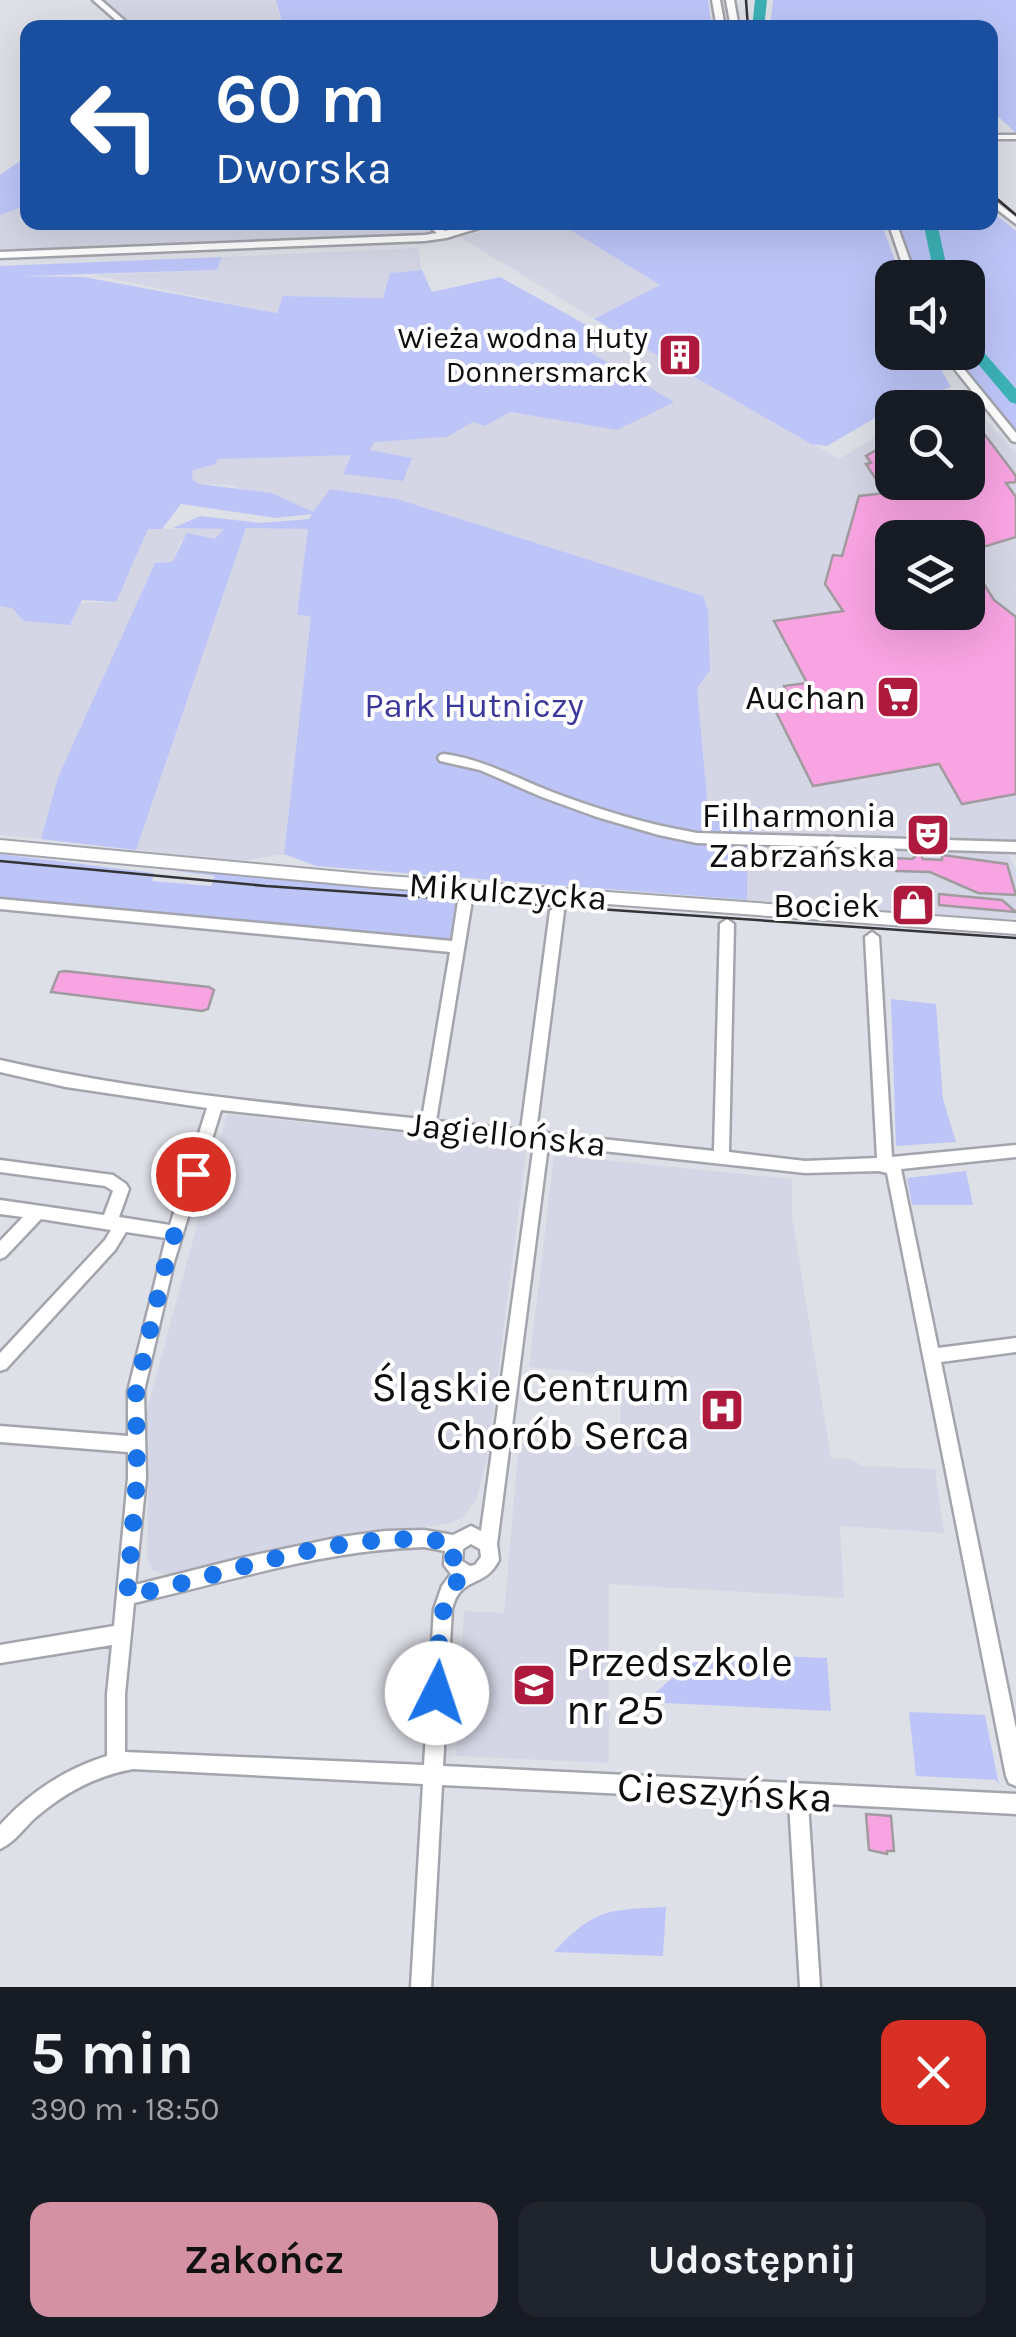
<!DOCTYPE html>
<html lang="pl">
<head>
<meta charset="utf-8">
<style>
  body { margin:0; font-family:Karla,sans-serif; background:#20242c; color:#f1f3f6; height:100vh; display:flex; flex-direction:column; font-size:38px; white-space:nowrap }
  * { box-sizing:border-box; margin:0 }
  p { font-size:32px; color:#9ea1a6 }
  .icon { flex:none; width:55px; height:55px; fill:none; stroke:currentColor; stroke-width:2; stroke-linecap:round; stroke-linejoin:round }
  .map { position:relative; height:1987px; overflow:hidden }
  .details { display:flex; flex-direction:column; background:#171b24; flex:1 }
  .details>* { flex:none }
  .top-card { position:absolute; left:20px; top:20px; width:978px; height:210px; border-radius:20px; box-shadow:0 10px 40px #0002; background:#1a4fa0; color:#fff; overflow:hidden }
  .controls { position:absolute; left:875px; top:260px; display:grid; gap:20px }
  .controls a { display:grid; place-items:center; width:110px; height:110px; border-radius:20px; background:#171b24; box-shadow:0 10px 40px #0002; font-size:50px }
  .pin { position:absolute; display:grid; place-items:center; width:85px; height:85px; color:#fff; margin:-42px; border:5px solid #fff; border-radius:50%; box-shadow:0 2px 10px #0007 }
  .me { position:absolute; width:110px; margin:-55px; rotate:4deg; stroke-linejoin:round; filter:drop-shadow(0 0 8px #0008) }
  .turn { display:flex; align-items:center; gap:35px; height:210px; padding:0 30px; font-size:45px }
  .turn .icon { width:130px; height:130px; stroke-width:2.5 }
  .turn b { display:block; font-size:70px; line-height:85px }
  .round { display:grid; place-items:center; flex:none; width:105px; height:105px; border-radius:20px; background:#20242c }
  .summary { display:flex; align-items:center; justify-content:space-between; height:170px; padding:0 30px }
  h1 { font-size:60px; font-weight:700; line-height:75px }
  .action { display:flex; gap:20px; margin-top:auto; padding:20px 30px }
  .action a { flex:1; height:115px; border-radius:20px; background:#d391a3; color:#111; font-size:40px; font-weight:700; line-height:115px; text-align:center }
  .action a+a { background:#20242c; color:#f1f3f6 }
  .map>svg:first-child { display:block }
</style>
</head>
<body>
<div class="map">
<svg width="1016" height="1987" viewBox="0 0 1016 1987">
  <rect width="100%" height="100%" fill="#dee0e7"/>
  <!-- built -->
  <g fill="#d4d6e5" fill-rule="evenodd">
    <path d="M 103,0 L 276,0 L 281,27 L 134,27 Z"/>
    <path d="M 27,205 L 28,222 L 417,222 L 433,234 L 0,251 L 0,215 Z"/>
    <path d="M 515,223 L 559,223 L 660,285 L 594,319 L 460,237 Z"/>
    <path d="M 418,248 L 422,270 L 390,274 L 383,298 L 283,296 L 277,313 L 94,275 L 216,270 L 222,257 Z"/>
    <path d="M 617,333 L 839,459 L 892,427 L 892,482 L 968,482 L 968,408 L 925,407 L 942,397 L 978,411 L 1016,453 L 1016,851 L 1007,853 L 1016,868 L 1016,918 L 987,920 L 747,900 L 748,847 L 760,807 L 708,809 L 697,688 L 313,513 L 230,485 L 199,484 L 192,479 L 193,470 L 216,464 L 217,459 L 327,452 L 351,454 L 343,474 L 374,442 L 447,437 L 473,422 L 485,426 L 510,412 L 617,430 L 584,349 ZM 892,538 L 968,538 L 968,612 L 892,612 Z"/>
    <path d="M 225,528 L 216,539 L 181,540 L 172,562 L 155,563 L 58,777 L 41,839 L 0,835 L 0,606 L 116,602 L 148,529 Z"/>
    <path d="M 246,528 L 309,529 L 297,615 L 311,615 L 284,854 L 243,861 L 136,850 Z"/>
    <path d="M 227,1114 L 527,1146 L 487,1459 L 476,1500 L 462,1518 L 447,1524 L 317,1541 L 167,1575 L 152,1570 L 147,1557 L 149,1441 L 145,1417 Z"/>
    <path d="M 554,1155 L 792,1179 L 792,1215 L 831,1458 L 852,1459 L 862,1466 L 935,1469 L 944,1533 L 840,1526 L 844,1598 L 609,1584 L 609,1763 L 456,1756 L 464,1611 L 504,1613 L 519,1443 L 620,1448 L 621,1376 L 529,1367 Z"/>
  </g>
  <!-- green -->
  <g fill="#bdc5f8">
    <path d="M 276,0 L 708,0 L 712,27 L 283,27 Z"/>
    <path d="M 773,0 L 1016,0 L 1016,133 L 990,109 L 990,28 L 770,27 Z"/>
    <path d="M 27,119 L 27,205 L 0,215 L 0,175 L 20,161 Z"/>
    <path d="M 990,210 L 1016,231 L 1016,394 L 968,336 L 968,278 L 946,277 L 935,223 L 990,222 Z"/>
    <path d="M 559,223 L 881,223 L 901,277 L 892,278 L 892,352 L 932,353 L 951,387 L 892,408 L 827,446 L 811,444 L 594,319 L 660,285 Z"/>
    <path d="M 898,223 L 926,223 L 936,277 L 918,277 Z"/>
    <path d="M 222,257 L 217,270 L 24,276 L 84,277 L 277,313 L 283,296 L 383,298 L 390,273 L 422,270 L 432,292 L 500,277 L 608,337 L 585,349 L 674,402 L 617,430 L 510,412 L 485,426 L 473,422 L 447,437 L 374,442 L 370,450 L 412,458 L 403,481 L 343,474 L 351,455 L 217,459 L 216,464 L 193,470 L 192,479 L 199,484 L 272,493 L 313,512 L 330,489 L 397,499 L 703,596 L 708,610 L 710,670 L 697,688 L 708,808 L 760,807 L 748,847 L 747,900 L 316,866 L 284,854 L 311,616 L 297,615 L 308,529 L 246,528 L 136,850 L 41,839 L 58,777 L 155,563 L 172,562 L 187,533 L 215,539 L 224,529 L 173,528 L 200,516 L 261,523 L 309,519 L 312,514 L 276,518 L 181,504 L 162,529 L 148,529 L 116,602 L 82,600 L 70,625 L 24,621 L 12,608 L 0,606 L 0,266 Z"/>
    <path d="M 968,349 L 1016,403 L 1016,431 L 951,353 L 968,352 Z"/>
    <path d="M 0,854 L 154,873 L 152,881 L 211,886 L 215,876 L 168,870 L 458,893 L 460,899 L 452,942 L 0,903 Z"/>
    <path d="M 891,999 L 936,1004 L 943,1099 L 956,1142 L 896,1146 Z"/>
    <path d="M 966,1171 L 973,1205 L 912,1205 L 907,1178 Z"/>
    <path d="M 702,1653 L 827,1658 L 831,1711 L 644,1702 Z"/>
    <path d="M 909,1712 L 985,1715 L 999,1785 L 996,1780 L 916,1776 Z"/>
    <path d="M 666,1907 L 663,1956 L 554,1952 C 595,1908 608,1910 666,1907 Z"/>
  </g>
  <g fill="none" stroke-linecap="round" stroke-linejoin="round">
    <!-- river -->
    <g fill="#3cb1b6" fill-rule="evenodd">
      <path d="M 755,0 L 767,0 L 764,28 L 752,28 Z"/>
      <path d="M 923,222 L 937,222 L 949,278 L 935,278 Z"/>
      <path d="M 968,338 L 973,340 L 1016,389 L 1016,404 L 1010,402 L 968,352 Z"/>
    </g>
  </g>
  <!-- building -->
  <g fill="#f8a3e2" stroke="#a19b9f" stroke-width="2.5" fill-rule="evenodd">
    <path d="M 976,423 L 1016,476 L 1016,482 L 1006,483 L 1016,497 L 1016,537 L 983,547 L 972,565 L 994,600 L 1016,617 L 1016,794 L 962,804 L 939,764 L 813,786 L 771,702 L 790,699 L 784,686 L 807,683 L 774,621 L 843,611 L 825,584 L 833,555 L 842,556 L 859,496 L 885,493 L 866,464 L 871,463 L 866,456 L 892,441 L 892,482 L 968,482 L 968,424 ZM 892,538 L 968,538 L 968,612 L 892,612 Z"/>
    <path d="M 920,853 L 923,859 L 942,860 L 942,855 L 1007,864 L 1016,895 L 978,893 L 930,872 L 896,871 L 894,858 L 912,859 Z"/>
    <path d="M 939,894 L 1002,900 L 1016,912 L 939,905 Z"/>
    <path d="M 65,971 L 209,987 L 214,990 L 208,1009 L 202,1011 L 51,992 L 59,972 Z"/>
    <path d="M 866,1814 L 891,1816 L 894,1851 L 887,1851 L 887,1854 L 869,1850 Z"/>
  </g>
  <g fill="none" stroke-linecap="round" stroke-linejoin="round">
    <defs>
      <g id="minor">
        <path d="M 93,0 L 101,0 L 133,28 L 125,28 Z"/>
        <path d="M 712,0 L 720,0 L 725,28 L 717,28 Z"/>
        <path d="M 726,0 L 734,0 L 739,28 L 731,28 Z"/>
        <rect x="990" y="135" width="26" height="4"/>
        <path d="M 990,197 L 1016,217 L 1016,224 L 990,204 Z"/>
        <path d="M 423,222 L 433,222 L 445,231 L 482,222 L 499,222 L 446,238 L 425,241 L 0,258 L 0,252 L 425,235 L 437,233 Z"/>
        <path d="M 888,222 L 896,222 L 916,278 L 907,278 Z"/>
        <path d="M 941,352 L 950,352 L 1016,433 L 1016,442 L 1012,441 Z"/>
        <path d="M 444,754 C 481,759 512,776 547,790 C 596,809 645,824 697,833 L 1016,842 L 1016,852 L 697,843 L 659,835 L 597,817 L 542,797 L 480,770 L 440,761 L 438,758 L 440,755 Z"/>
        <path d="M 467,883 L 474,888 L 436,1121 L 521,1130 L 550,911 L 557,906 L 564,911 L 536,1132 L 714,1151 L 720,924 L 727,919 L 734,924 L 729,1152 L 805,1161 L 877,1158 L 865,937 L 872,932 L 879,937 L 892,1157 L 1016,1145 L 1016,1157 L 901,1169 L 938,1348 L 1016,1338 L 1016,1352 L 941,1362 L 1016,1729 L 1016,1786 L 1009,1783 L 1006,1776 L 887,1173 L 879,1171 L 805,1173 L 548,1145 L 497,1544 L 499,1560 C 484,1590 461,1574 452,1609 L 443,1766 L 1016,1794 L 1016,1814 L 808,1803 L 820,1987 L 800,1987 L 789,1802 L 442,1785 L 431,1987 L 411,1987 L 423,1784 L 133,1769 C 95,1776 64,1793 35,1818 C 24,1828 14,1843 0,1849 L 0,1825 C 29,1793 65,1769 107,1756 L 107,1694 L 112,1645 L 0,1663 L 0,1645 L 114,1626 L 128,1478 L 128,1452 L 0,1442 L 0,1426 L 128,1436 L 128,1391 L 166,1238 L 126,1232 L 115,1250 L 6,1369 L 0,1371 L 0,1353 L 105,1240 L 111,1230 L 41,1219 L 5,1257 L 0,1259 L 0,1241 L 23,1217 L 0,1214 L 0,1200 L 104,1215 L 113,1191 L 105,1186 L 0,1172 L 0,1160 L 113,1175 L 126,1184 L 129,1189 L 119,1217 L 170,1225 L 207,1108 L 66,1087 L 0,1072 L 0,1060 C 139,1092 280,1104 422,1119 L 450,952 L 0,909 L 0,899 L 452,941 L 460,888 ZM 221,1110 L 534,1144 L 481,1531 L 471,1526 L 453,1535 L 424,1530 L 385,1531 L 341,1537 L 246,1557 L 135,1585 L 146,1478 L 144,1391 L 174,1262 ZM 471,1544 L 480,1549 L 481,1557 L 475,1565 L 470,1566 L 462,1561 L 463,1549 ZM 424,1547 L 445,1551 L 444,1565 L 451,1574 L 442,1586 L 434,1609 L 424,1765 L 125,1752 L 125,1694 L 134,1603 C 230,1581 324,1550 424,1547 Z"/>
      </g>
      <path id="major" d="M 0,840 L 374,875 L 1016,922 L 1016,934 L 374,887 L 0,852 Z"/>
    </defs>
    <!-- minor casing -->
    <use href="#minor" stroke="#a4a5ac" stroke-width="5"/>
    <!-- major casing -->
    <use href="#major" stroke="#a4a5ac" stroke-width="4"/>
    <!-- minor -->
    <use href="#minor" fill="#fff" fill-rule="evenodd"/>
    <!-- major -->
    <use href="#major" fill="#fff" fill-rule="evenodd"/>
    <!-- tram -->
    <g stroke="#343437" stroke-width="2.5">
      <path d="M 746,0 L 748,28"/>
      <path d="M 990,193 L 1016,215"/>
      <path d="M 0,861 L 266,886 L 1016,938"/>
    </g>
  </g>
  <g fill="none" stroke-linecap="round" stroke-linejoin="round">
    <!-- route -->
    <path stroke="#1a73e8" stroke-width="18" stroke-dasharray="0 32.4" d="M 193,1174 L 166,1262 L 136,1390 L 137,1478 L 127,1596 C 231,1575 342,1527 450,1542 L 454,1544 L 453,1565 L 464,1574 C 433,1602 440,1654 437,1693"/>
  </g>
  <!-- icons -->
  <defs>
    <symbol id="building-square" viewBox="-11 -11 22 22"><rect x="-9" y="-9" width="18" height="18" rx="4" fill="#ae1a3e" stroke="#fff"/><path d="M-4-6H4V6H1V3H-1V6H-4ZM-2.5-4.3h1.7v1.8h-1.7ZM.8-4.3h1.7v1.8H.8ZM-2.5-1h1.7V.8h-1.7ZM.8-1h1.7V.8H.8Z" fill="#fff"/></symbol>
    <symbol id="supermarket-square" viewBox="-11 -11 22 22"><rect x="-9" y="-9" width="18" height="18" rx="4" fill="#ae1a3e" stroke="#fff"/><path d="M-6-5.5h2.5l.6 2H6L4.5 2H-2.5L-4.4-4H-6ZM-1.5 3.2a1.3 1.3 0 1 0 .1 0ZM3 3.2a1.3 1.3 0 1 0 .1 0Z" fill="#fff"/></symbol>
    <symbol id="theatre-square" viewBox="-11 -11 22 22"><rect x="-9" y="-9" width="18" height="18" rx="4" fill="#ae1a3e" stroke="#fff"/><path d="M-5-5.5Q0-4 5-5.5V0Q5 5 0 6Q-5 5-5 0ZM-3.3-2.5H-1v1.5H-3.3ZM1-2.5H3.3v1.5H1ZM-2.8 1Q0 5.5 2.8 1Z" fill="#fff"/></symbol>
    <symbol id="shop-square" viewBox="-11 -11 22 22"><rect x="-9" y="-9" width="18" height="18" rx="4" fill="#ae1a3e" stroke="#fff"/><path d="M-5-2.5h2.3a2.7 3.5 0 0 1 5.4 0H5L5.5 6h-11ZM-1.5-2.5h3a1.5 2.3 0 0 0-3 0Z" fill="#fff"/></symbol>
    <symbol id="hospital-square" viewBox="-11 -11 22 22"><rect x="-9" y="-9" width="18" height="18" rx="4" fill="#ae1a3e" stroke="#fff"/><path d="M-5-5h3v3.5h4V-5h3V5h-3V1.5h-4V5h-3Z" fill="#fff"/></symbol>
    <symbol id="school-square" viewBox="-11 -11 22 22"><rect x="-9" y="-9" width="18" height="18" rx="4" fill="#ae1a3e" stroke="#fff"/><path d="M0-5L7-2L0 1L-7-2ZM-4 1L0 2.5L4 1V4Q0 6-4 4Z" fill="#fff"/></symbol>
  </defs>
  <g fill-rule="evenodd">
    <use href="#building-square" x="655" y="330" width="50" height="50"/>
    <use href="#supermarket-square" x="873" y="672" width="50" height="50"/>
    <use href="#theatre-square" x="903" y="810" width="50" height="50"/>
    <use href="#shop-square" x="888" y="880" width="50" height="50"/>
    <use href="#hospital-square" x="697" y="1385" width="50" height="50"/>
    <use href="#school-square" x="509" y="1660" width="50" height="50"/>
  </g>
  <g text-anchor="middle" stroke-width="8" stroke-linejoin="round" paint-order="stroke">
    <!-- far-poi labels -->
    <g font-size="30" fill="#0e0e10" stroke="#fff" text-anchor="end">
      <text x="648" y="348">Wieża wodna Huty<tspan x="648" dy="34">Donnersmarck</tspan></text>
    </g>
    <!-- poi labels -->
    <g font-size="35" fill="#0e0e10" stroke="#fff" text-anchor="end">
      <text x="866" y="709">Auchan</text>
      <text x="896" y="827">Filharmonia<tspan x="896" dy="40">Zabrzańska</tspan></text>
      <text x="880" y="917">Bociek</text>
    </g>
    <!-- park labels -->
    <g font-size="35" fill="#3b389c" stroke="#fff">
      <text x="474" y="717">Park Hutniczy</text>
    </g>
    <!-- street labels -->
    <g font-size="35" fill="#0e0e10" stroke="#fff">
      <text transform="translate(508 891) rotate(4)" y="12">Mikulczycka</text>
      <text transform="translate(507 1134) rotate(6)" y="12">Jagiellońska</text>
    </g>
    <!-- near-poi labels -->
    <g font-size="42" fill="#0e0e10" stroke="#fff" text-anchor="end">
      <text x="690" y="1401">Śląskie Centrum<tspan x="690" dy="48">Chorób Serca</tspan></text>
      <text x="566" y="1676" text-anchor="start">Przedszkole<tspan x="566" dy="48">nr 25</tspan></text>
    </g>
    <!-- near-street labels -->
    <g font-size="42" fill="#0e0e10" stroke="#fff">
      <text transform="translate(725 1791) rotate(3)" y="15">Cieszyńska</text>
    </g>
  </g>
</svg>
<div class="controls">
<a><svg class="icon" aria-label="sound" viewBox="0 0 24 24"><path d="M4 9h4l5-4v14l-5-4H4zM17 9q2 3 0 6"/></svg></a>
<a><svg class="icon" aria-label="search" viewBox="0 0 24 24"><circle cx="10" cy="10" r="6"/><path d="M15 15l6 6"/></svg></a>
<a><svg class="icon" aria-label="layers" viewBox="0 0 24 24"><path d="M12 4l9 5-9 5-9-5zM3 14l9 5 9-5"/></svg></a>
</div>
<div class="pin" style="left:193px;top:1174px;background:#d93025"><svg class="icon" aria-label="arrive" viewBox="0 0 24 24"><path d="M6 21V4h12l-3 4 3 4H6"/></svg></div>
<svg class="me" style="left:437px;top:1693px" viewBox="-20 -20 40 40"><circle r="19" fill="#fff"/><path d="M0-13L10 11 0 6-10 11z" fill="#1a73e8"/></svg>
<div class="top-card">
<div class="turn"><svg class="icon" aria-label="left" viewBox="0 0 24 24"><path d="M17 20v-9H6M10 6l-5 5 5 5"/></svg><div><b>60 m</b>Dworska</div></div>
</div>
</div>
<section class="details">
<div class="summary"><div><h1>5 min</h1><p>390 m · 18:50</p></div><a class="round" style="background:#d93025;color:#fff"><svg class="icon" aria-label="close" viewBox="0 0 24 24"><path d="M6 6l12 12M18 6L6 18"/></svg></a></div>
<div class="action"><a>Zakończ</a><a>Udostępnij</a></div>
</section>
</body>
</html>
